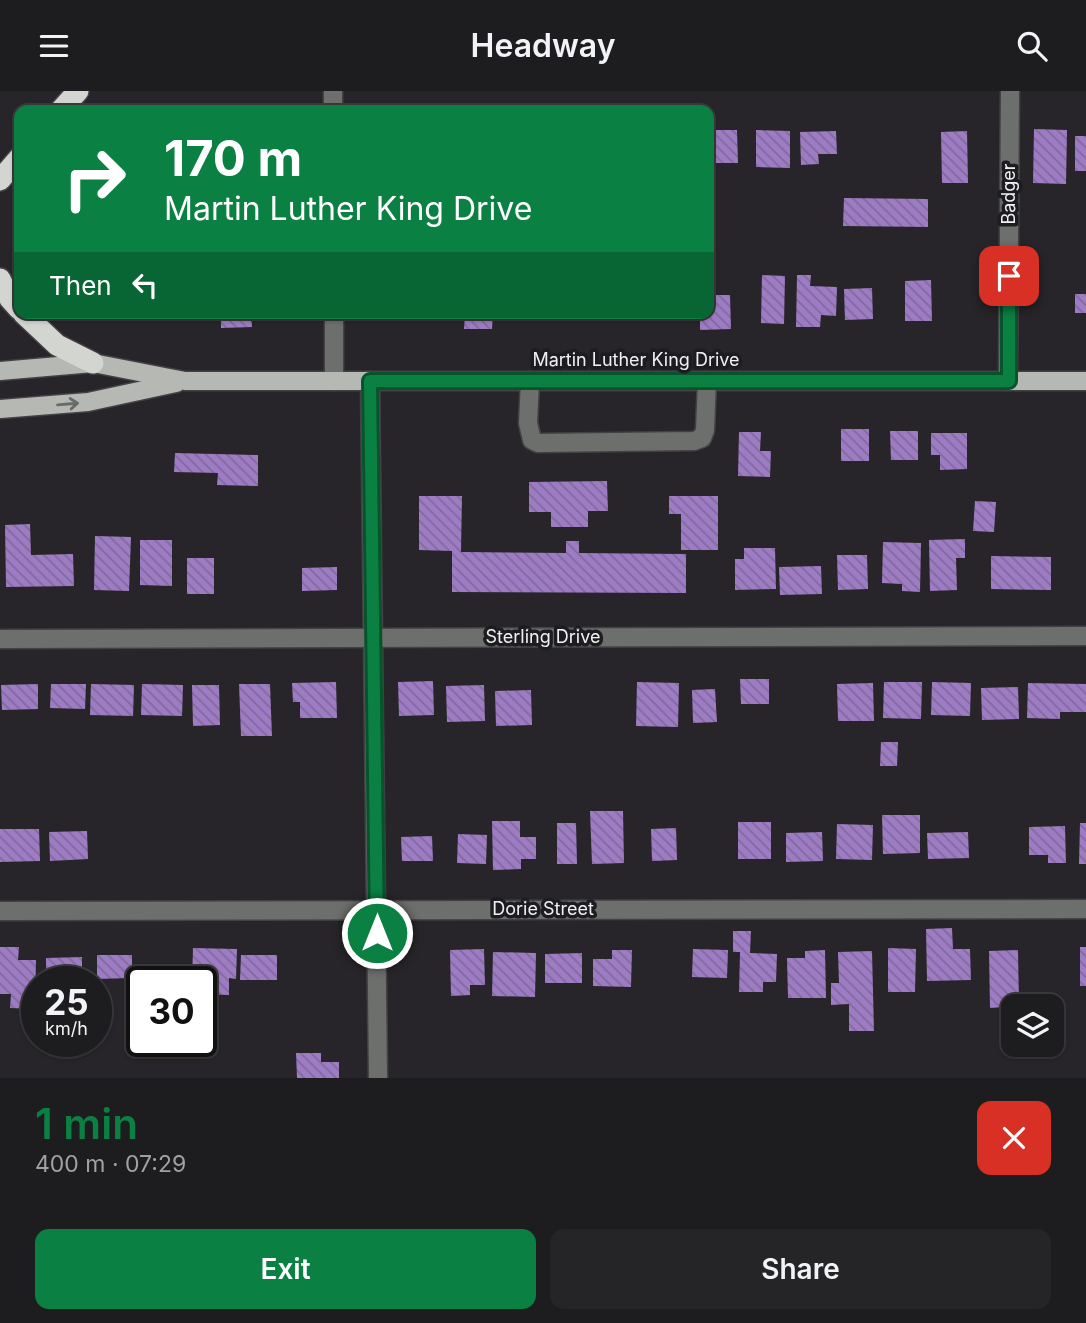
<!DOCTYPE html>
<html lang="en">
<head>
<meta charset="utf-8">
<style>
  body { margin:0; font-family:Inter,sans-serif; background:#252528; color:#f1f3f6; height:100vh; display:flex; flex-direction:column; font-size:26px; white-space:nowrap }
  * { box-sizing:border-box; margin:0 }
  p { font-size:23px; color:#a0a1a4 }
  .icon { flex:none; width:38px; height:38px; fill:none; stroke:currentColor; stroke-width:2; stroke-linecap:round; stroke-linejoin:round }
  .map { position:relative; height:987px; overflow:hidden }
  .details { display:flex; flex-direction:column; background:#1d1c1f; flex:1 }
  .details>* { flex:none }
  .top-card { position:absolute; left:14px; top:14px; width:700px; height:214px; border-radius:14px; box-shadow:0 2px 5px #0004,0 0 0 2px #3b3a3d; background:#0b8043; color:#fff; overflow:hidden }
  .tools { position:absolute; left:1001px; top:903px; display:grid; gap:14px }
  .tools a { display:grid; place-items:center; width:63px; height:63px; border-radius:14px; background:#1d1c1f; box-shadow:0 2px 5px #0004,0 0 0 2px #3b3a3d; font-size:35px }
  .speed { position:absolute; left:21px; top:875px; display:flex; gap:14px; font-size:35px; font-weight:700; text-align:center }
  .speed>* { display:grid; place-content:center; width:91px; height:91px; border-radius:50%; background:#1d1c1f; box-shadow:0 2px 5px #0004,0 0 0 2px #3b3a3d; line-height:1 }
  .speed small { font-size:18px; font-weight:400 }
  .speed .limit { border:4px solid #111; border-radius:10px; background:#fff; color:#111 }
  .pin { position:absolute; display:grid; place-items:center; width:60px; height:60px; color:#fff; margin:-30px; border-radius:14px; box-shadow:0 4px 10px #0006 }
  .me { position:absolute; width:77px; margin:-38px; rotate:0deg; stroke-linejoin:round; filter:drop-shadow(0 0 5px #0008) }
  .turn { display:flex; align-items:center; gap:24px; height:147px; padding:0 35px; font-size:32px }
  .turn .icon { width:91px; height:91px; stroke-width:2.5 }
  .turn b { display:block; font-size:49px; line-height:60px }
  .then { display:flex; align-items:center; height:66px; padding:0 35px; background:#0003; gap:14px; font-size:26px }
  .round { display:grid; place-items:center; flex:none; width:74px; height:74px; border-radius:14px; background:#252528 }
  .summary { display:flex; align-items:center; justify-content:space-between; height:119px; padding:0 35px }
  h1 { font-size:42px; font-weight:600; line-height:52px; color:#0b8043 }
  .cta { display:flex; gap:14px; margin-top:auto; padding:14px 35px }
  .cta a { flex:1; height:80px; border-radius:14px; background:#0b8043; color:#fff; font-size:28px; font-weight:600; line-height:80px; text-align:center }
  .cta a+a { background:#252528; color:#f1f3f6 }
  header { display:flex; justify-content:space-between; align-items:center; height:91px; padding:0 35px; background:#1d1c1f; font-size:32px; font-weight:600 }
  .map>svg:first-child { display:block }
</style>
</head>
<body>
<header><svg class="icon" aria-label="menu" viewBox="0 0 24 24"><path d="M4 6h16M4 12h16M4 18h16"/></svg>Headway<svg class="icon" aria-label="search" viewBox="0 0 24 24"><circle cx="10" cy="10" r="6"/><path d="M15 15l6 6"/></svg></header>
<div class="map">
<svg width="1086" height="987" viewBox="0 0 1086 987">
  <defs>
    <pattern id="building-back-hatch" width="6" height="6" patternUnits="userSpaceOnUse" patternTransform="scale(1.75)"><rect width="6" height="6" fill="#9e7cc5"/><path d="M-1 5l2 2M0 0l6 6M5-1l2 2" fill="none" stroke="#806a99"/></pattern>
  </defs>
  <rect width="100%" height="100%" fill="#272529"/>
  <!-- building -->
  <g fill="url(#building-back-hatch)">
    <path d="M 1034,38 L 1067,39 L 1066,93 L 1033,92 Z"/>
    <path d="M 710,39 L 737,39 L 738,72 L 711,72 Z"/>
    <path d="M 756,39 L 790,40 L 790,77 L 756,76 Z"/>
    <path d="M 836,40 L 837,63 L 818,63 L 819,73 L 801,74 L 800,41 Z"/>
    <path d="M 967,40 L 968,92 L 942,92 L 941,41 Z"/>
    <rect x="1075" y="45" width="11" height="35"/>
    <path d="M 844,107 L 928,108 L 928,136 L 843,135 Z"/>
    <path d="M 762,184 L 785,185 L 784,233 L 761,232 Z"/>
    <path d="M 797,184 L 811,184 L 810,195 L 837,196 L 836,225 L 821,224 L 820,236 L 796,236 Z"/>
    <path d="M 931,189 L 932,230 L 905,230 L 905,190 Z"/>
    <path d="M 872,197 L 873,228 L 845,229 L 844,198 Z"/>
    <rect x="1075" y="203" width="11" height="19"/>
    <path d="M 709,204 L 730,204 L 731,238 L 700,239 L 700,222 L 709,222 Z"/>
    <path d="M 221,222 L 251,222 L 252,236 L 221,237 Z"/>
    <path d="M 379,222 L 424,222 L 424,228 L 379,229 Z"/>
    <path d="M 465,222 L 493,222 L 492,238 L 464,238 Z"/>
    <rect x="841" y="338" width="28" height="32"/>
    <path d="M 890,340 L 918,340 L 918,369 L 891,369 Z"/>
    <path d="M 739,341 L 761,341 L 760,360 L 771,360 L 770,386 L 738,385 Z"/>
    <path d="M 931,342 L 967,342 L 967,378 L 940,379 L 940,364 L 931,364 Z"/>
    <path d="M 175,362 L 258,364 L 258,395 L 217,394 L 218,382 L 174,381 Z"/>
    <path d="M 607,390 L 608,420 L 588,420 L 588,436 L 551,436 L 551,421 L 529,421 L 529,391 Z"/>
    <path d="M 419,405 L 462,405 L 461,461 L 566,462 L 566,450 L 579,450 L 579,462 L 686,463 L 686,502 L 452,501 L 452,460 L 419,459 Z"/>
    <path d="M 669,405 L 718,405 L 718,459 L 681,459 L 681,423 L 669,423 Z"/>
    <path d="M 975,410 L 996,411 L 994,441 L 973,440 Z"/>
    <path d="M 30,433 L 31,464 L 73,463 L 74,495 L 6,496 L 5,434 Z"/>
    <path d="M 95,445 L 131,446 L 129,500 L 94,499 Z"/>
    <path d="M 965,448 L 965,467 L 956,467 L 957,499 L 930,500 L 929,449 Z"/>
    <path d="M 140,449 L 172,449 L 172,495 L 140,494 Z"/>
    <path d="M 883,451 L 921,452 L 920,501 L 902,500 L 902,493 L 882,492 Z"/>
    <path d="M 744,457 L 775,457 L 776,498 L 735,499 L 735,468 L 744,468 Z"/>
    <path d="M 837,464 L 867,464 L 868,498 L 838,499 Z"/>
    <path d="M 991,465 L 1051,466 L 1051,499 L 991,498 Z"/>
    <rect x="187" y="467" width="27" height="36"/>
    <path d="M 821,475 L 822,503 L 780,504 L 779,476 Z"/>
    <path d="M 337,476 L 337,499 L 302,500 L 302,477 Z"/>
    <path d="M 740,588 L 769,588 L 769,613 L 741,613 Z"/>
    <path d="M 433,590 L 434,624 L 399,625 L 398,591 Z"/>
    <path d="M 336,591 L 337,627 L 300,627 L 300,611 L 293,611 L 292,592 Z"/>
    <path d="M 637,591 L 679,592 L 678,636 L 636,635 Z"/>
    <path d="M 884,591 L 922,591 L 921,628 L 883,627 Z"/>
    <path d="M 932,591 L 971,592 L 970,625 L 931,624 Z"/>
    <path d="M 873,592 L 874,630 L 838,630 L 837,593 Z"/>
    <path d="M 1028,592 L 1086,593 L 1086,621 L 1060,621 L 1060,628 L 1027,627 Z"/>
    <path d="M 38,593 L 38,618 L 2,619 L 1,594 Z"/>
    <path d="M 51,593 L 86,593 L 85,618 L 50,617 Z"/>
    <path d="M 91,593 L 134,594 L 133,625 L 90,624 Z"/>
    <path d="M 142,593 L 183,594 L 182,625 L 141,624 Z"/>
    <path d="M 239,593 L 270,593 L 272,645 L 241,645 Z"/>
    <path d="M 192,594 L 219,594 L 220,634 L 193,635 Z"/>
    <path d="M 484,594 L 485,630 L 447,631 L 446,595 Z"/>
    <path d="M 1018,596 L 1019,628 L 982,629 L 981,597 Z"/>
    <path d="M 715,598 L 717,631 L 693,632 L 692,599 Z"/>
    <path d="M 531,599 L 532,634 L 496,635 L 495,600 Z"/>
    <path d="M 881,651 L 898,651 L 897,675 L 880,675 Z"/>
    <path d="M 590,720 L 623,720 L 624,772 L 592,773 Z"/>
    <path d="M 882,724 L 920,724 L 920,762 L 883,763 Z"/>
    <path d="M 492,730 L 520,730 L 520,746 L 536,746 L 536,768 L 521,768 L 521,778 L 493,779 Z"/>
    <rect x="738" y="731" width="33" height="37"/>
    <path d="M 557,732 L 576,732 L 577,773 L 557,773 Z"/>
    <path d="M 1080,732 L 1086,732 L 1086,773 L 1079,773 Z"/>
    <path d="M 837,733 L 873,734 L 872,769 L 836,768 Z"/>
    <path d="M 1065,735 L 1066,772 L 1048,772 L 1048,764 L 1029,764 L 1029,736 Z"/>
    <path d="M 676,737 L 677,769 L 652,770 L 651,738 Z"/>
    <path d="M 0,738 L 39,738 L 40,770 L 0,771 Z"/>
    <path d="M 87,740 L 88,768 L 50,770 L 49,741 Z"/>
    <path d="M 822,741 L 823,770 L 786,771 L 786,742 Z"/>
    <path d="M 968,741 L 969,767 L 928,768 L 927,742 Z"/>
    <path d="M 458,743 L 487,744 L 486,773 L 457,772 Z"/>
    <path d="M 432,745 L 433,770 L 402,770 L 401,746 Z"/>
    <path d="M 952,837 L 953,858 L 970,858 L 971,889 L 927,890 L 926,838 Z"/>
    <path d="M 733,840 L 751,840 L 750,862 L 777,863 L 776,891 L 763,891 L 763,901 L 739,901 L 740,861 L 733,861 Z"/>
    <path d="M 0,856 L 19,856 L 18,869 L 36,869 L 35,918 L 10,917 L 11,903 L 0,903 Z"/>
    <rect x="1080" y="856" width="6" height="39"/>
    <path d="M 193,857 L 237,858 L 236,888 L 229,887 L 229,904 L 201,903 L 201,891 L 192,891 Z"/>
    <path d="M 888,857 L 916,858 L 915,901 L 888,901 Z"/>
    <path d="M 484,858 L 485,894 L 470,894 L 470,904 L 451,905 L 450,859 Z"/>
    <path d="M 693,858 L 728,859 L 727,887 L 692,886 Z"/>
    <path d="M 612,859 L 632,859 L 631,896 L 593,895 L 593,868 L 612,868 Z"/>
    <path d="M 825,859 L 826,907 L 788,907 L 787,867 L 805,867 L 805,860 Z"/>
    <path d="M 1018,859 L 1019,915 L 990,917 L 989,860 Z"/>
    <path d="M 872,860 L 874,940 L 849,940 L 849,913 L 831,914 L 831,892 L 839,892 L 838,861 Z"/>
    <path d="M 493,861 L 536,862 L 535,906 L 492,905 Z"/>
    <path d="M 582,862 L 582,892 L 545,892 L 545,863 Z"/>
    <path d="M 97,864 L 132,864 L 132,887 L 97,888 Z"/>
    <path d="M 241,864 L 277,864 L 277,889 L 240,889 Z"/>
    <path d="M 82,866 L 82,891 L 46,891 L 46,867 Z"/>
    <path d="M 296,962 L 321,962 L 321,971 L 339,971 L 339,987 L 297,987 Z"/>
  </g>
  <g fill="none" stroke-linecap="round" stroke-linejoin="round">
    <defs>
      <g id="minor">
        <path d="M 333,0 L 333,19"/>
        <path d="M 334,222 L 334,290"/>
        <path d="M 370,290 L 378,987"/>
        <path d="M 530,290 L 528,332 L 532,349 L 538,352 L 694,350 L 702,347 L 705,339 L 707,290"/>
        <path d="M 1008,290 L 1010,0"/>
        <path d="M 0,548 L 1086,545"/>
        <path d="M 0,820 L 1086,818"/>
      </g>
      <g id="major">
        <path d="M 0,280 L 93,272 L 185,290 L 1086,290"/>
        <path d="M 0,318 L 88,311 L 176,292"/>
      </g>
      <g id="highway">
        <path d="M 61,19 L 78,0"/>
        <path d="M 0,89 L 19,67"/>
        <path d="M 0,188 L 10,208 L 19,218"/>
        <path d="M 23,222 L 57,254 L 93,272"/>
      </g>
    </defs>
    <!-- minor casing -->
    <use href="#minor" stroke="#434145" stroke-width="21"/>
    <!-- major casing -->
    <use href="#major" stroke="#434145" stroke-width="21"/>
    <!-- highway casing -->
    <use href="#highway" stroke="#434145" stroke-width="24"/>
    <!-- minor -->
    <use href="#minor" stroke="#6d6f6d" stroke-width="18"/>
    <!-- major -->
    <use href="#major" stroke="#b5b8b3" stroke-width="18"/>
    <!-- highway -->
    <use href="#highway" stroke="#d2d5d0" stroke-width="21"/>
  </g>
  <!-- one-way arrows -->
  <defs><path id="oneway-shaft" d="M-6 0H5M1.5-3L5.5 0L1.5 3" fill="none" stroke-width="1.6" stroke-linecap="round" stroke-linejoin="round" transform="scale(1.75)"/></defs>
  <use stroke="#696a6a" href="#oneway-shaft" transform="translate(68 313) rotate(-5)"/>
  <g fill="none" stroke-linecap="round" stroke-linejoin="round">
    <defs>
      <path id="route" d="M 377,842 L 370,290 L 1009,290 L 1009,185"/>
    </defs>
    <!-- route casing -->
    <use href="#route" stroke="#07532c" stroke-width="18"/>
    <!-- route -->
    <use href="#route" stroke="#0b8043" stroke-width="12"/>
  </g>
  <g text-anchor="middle" stroke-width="7" stroke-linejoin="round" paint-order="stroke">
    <!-- street labels -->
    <g font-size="18" fill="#f0eff1" stroke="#1d1c20">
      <text transform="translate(1009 103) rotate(-90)" y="6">Badger</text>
      <text x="636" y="275">Martin Luther King Drive</text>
      <text x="543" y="552">Sterling Drive</text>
      <text x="543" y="824">Dorie Street</text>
    </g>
  </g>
</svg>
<div class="tools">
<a><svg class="icon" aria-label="layers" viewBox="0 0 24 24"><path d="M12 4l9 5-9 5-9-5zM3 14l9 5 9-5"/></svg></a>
</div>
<div class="speed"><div>25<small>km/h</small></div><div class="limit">30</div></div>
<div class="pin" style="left:1009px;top:185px;background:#d93025"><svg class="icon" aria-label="arrive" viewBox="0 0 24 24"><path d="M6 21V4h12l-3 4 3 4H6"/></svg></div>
<svg class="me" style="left:377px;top:842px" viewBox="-20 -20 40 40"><circle r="17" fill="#0b8043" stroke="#fff" stroke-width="3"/><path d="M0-11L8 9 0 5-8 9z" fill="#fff"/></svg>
<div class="top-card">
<div class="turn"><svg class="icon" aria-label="right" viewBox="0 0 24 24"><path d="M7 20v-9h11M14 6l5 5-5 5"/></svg><div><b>170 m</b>Martin Luther King Drive</div></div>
<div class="then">Then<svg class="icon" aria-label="left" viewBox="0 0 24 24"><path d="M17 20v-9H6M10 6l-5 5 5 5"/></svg></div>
</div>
</div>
<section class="details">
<div class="summary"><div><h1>1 min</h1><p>400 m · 07:29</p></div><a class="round" style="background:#d93025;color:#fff"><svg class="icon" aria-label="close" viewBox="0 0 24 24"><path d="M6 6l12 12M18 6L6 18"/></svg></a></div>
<div class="cta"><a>Exit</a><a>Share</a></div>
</section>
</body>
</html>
